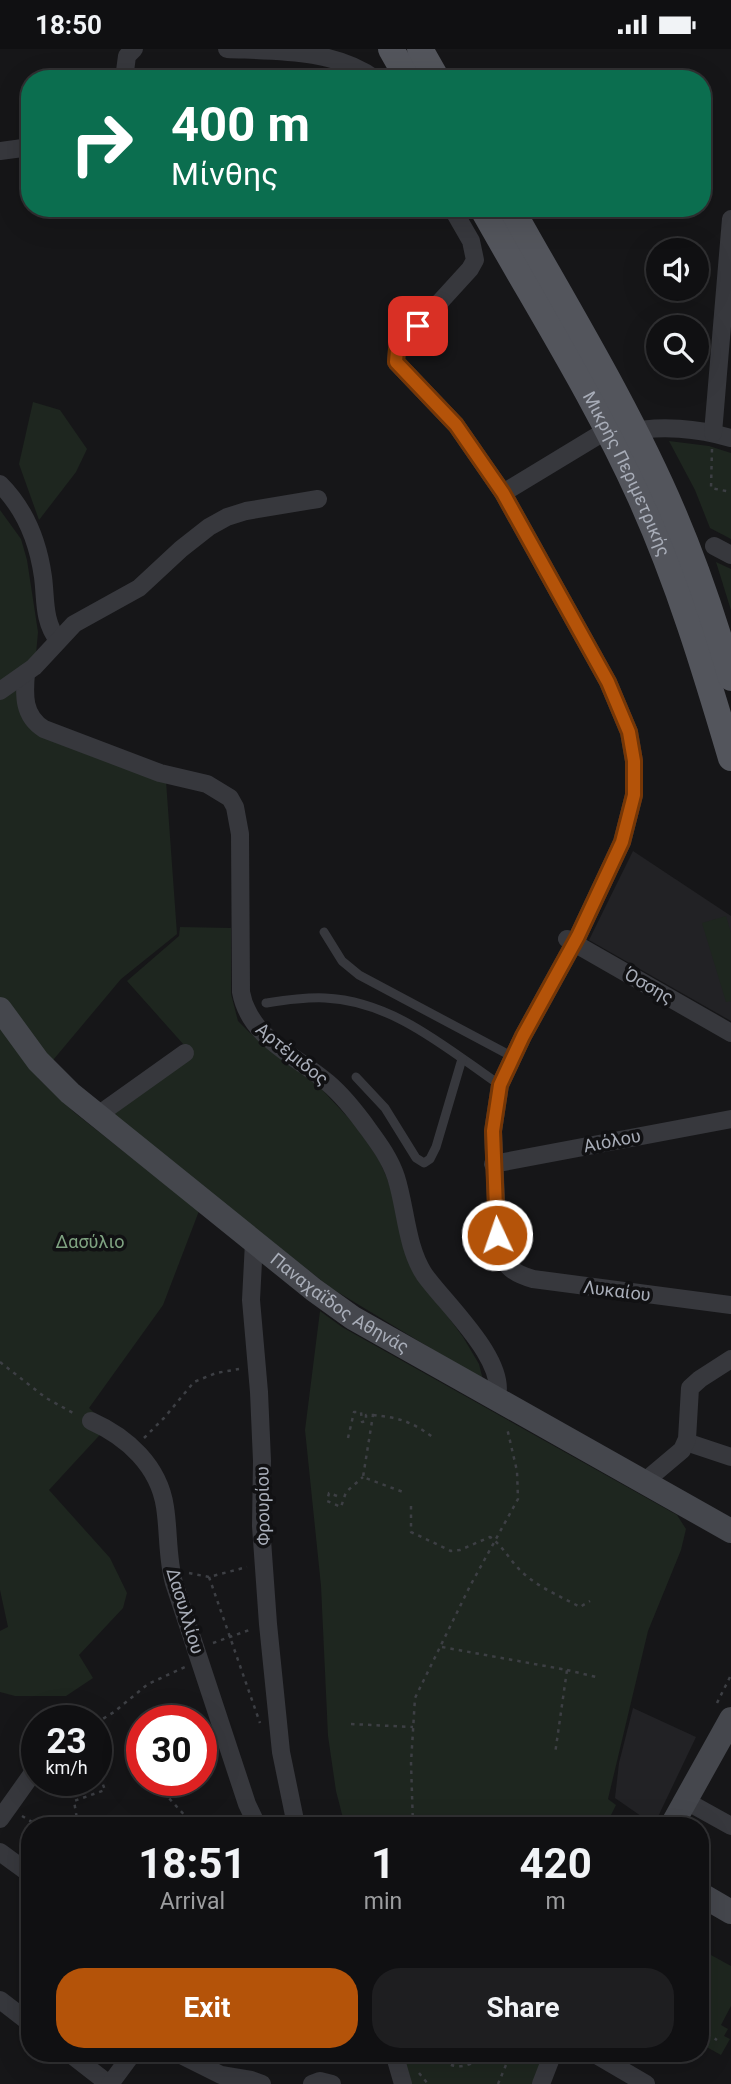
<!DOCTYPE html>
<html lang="en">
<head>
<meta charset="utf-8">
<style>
  body { margin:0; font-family:Roboto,sans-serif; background:#1e1e20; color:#f1f3f6; height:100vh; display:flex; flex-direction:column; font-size:26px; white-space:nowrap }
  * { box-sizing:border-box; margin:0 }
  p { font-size:23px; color:#9c9d9f }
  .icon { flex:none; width:38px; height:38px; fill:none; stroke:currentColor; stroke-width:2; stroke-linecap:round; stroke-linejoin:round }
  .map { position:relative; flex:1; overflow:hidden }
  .panel { position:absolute; left:21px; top:1768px; width:688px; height:245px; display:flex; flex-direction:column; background:#101012; border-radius:28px; box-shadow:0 7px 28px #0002,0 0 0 2px #303032 }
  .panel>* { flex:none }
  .top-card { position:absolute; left:21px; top:21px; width:690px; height:147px; border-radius:28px; box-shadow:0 7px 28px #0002,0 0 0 2px #303032; background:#0b6e4f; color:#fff; overflow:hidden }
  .buttons { position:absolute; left:646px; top:189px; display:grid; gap:14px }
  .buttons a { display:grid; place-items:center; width:63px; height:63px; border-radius:50%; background:#101012; box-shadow:0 7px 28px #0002,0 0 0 2px #303032; font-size:35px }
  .speed { position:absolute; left:21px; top:1656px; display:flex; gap:14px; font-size:35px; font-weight:700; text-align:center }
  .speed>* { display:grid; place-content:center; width:91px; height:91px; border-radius:50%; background:#101012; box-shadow:0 7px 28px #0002,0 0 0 2px #303032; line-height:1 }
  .speed small { font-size:18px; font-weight:400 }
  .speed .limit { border:10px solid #d22; background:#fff; color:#111 }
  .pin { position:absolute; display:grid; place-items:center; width:60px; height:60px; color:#fff; margin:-30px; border-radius:14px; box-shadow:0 4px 10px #0006 }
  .me { position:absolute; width:77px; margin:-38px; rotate:357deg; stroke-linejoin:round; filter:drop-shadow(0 0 5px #0008) }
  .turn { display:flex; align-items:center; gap:24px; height:147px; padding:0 35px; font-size:32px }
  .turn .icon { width:91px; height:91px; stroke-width:2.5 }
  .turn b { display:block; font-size:49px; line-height:60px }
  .eta { display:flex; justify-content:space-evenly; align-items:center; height:119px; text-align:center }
  .eta b { font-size:42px; font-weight:700; line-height:49px }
  .action { display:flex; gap:14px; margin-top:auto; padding:14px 35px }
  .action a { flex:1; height:80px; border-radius:28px; background:#b45309; color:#fff; font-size:28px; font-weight:700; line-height:80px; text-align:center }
  .action a+a { background:#1e1e20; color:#f1f3f6 }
  .status { display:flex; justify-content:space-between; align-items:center; height:49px; padding:0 35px; background:#101012; direction:ltr }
  .status svg { height:19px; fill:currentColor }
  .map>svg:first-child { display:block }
</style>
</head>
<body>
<div class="status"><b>18:50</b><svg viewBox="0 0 49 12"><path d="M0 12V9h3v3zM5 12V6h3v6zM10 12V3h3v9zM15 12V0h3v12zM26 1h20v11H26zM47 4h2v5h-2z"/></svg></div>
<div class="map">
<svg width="731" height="2035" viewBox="0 0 731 2035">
  <rect width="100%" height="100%" fill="#161618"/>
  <!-- built -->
  <g fill="#222225">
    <path d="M 633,802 L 731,867 L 731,972 L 589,891 Z"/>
    <path d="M 633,1659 L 696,1688 L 654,1776 L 615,1749 L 619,1714 Z"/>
  </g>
  <!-- green -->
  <g fill="#1e261f">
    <path d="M 33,353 L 60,361 L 87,400 L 76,423 L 39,471 L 19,415 Z"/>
    <path d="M 669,392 L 709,397 L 731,404 L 731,490 L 710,479 L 695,441 Z"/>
    <path d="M 0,461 L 21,490 L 27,511 L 38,583 L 36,605 L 24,665 L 166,732 L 177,885 L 121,930 L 38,1029 L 75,1064 L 199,1162 L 163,1256 L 89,1359 L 108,1377 L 49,1441 L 110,1509 L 127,1544 L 123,1559 L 79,1606 L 93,1629 L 66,1647 L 15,1647 L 0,1643 L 0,1582 L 8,1578 L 0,1541 Z"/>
    <path d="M 716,513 L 731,520 L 731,561 L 730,558 Z"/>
    <path d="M 726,867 L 731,884 L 731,952 L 726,953 L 702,874 Z"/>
    <path d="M 180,878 L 231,879 L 231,945 L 238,972 L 250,984 L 314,1032 L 356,1077 L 379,1111 L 387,1129 L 424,1235 L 463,1288 L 479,1315 L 483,1331 L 331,1239 L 111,1065 L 192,1005 L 127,932 L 179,887 Z"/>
    <path d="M 320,1262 L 342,1278 L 677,1466 L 686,1480 L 681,1501 L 648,1582 L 608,1750 L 616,1756 L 606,1776 L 347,1776 L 344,1773 L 336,1742 L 328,1687 L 321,1537 L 305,1381 Z"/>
    <path d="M 700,1900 L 731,1917 L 731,1957 L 721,1976 L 728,1980 L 724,1987 L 730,1990 L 721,2006 L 703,1996 L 700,2000 Z"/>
    <path d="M 400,2004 L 546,2004 L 535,2035 L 410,2035 Z"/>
  </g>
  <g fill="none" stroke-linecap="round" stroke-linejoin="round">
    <!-- path -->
    <g stroke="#3d3f44" stroke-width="2.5" stroke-dasharray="3.5 5" stroke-linecap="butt">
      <path d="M 712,400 L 711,439 L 731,443"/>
      <path d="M 0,1313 L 46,1349 L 75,1365"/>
      <path d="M 373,1366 C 400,1369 411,1372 434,1389"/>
      <path d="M 144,1389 L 164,1369 L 194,1333 L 216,1324 L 239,1320"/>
      <path d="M 348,1389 L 354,1363 L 361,1363 L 362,1373 L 366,1372 L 366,1366 L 373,1366 L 363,1428 L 403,1443"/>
      <path d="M 337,1447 L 329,1444 L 327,1452 L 341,1458 L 346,1443 L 363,1428"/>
      <path d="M 411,1457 L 411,1483 L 451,1502 L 460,1501 L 490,1488 C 503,1497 508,1509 519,1520 C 535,1537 560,1547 580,1558 L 590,1552"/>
      <path d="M 189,1524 L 209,1528 L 247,1518"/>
      <path d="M 209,1528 L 260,1674"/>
      <path d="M 213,1594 L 252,1580"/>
      <path d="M 442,1598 L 567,1621 L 555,1705"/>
      <path d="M 567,1621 L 600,1629"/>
      <path d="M 717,1654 L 731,1626"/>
      <path d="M 62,1671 L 64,1667 L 73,1663 L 78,1671"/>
      <path d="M 96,1674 L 114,1663 L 148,1635 L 185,1618"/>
      <path d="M 351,1675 L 413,1678"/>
      <path d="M 152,1731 L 190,1772 L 191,1776"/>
      <path d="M 22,1767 L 37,1776"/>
      <path d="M 78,1776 L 74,1752 L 105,1741 L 96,1717"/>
      <path d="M 413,1776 L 411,1714 L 415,1649 L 470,1537 L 518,1450 L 517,1422 L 507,1379"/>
      <path d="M 700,1981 L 717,1991"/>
      <path d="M 241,2004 L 250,2009"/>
      <path d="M 439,2004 C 446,2017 457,2020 470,2015 L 480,2004"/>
      <path d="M 247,2013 L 252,2004"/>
      <path d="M 419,2024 L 428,2035"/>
      <path d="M 498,2035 L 511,2004"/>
    </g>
    <!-- lane -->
    <g stroke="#37383d" stroke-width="9">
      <path d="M 324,883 L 342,912 L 359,926 L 513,1008"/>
      <path d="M 266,954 C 286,951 305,948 325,949 C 393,952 446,999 500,1036"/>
      <path d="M 356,1028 L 385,1059 L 416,1109 L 424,1114 L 430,1110 L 436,1098 L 462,1010"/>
    </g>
    <!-- street -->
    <g stroke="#37383d" stroke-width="18">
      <path d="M 227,0 C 275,2 335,0 375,30"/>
      <path d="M 124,30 L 127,7 L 134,0"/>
      <path d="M 0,102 L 30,98"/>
      <path d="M 452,159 L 471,192 L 475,211 L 470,220 L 397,300 L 396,313 L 456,376 L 503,444 L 608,633 L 629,683 L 634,712 L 634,746 L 622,793 L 578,887 L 523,987 L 500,1036 L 493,1082 L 498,1199 C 504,1218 515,1225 533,1230 L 731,1256"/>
      <path d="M 627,384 C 659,375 700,380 731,389"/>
      <path d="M 713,384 L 731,170"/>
      <path d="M 0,435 C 26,461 38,492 43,528 C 46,550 43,572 58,591"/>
      <path d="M 503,444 L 607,381"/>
      <path d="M 714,497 L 731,506"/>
      <path d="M 26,624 C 24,646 23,667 44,680 L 160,724 L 207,735 L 230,749 L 235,758 L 240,785 L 241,943 C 249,987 292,1005 323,1030 C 339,1042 351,1057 363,1073 C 376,1091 389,1107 396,1128 C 406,1159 406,1197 424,1225 C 445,1255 510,1313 496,1351"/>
      <path d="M 0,642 L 34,618 L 74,575 L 139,539 L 181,500 L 209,478 L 227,468 L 246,462 L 318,450"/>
      <path d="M 567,890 L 731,984"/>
      <path d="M 98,1066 L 185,1004"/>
      <path d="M 493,1115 L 731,1070"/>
      <path d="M 254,1193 L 251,1251 L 259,1343 L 262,1412 L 261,1477 L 268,1575 L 281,1703 L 296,1776"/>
      <path d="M 91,1372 C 127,1388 159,1417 165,1458 C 169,1484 167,1509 174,1534 L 247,1755 L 257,1776"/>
      <path d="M 686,1393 L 731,1408"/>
      <path d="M 644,1433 L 682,1401 L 687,1390 L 690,1339 L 700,1330 L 731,1310"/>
      <path d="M 686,1752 L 731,1777"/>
      <path d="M 0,1770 L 37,1718"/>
      <path d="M 0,1803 L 30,1825"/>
      <path d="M 0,1951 L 30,1974"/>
      <path d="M 69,2004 L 109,2035"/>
      <path d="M 177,2004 L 221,2026 L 251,2031 L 262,2035"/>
      <path d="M 394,2004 L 403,2035"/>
      <path d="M 593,2004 L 646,2035"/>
      <path d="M 110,2035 L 133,2004"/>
      <path d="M 312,2035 L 320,2032 L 332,2035"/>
      <path d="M 541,2035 L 553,2004"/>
    </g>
    <!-- secondary -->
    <g stroke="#45474d" stroke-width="24">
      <path id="s1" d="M 0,960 L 38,1012 L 70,1044 L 314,1241 L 353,1269 L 731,1482"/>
      <path d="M 672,1776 L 731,1670"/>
      <path d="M 700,1845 L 731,1863"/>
    </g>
    <!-- primary -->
    <g stroke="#53555c" stroke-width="26">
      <path d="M 391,0 L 408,30"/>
      <path d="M 420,0 L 437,30"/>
      <path id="s2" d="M 482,159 C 535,254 595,348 640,448 C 678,532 705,621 731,709"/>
      <path d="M 511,159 C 567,259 628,358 673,463 C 696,517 715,573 731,629"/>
    </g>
  </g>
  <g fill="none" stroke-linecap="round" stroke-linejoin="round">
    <defs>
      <path id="route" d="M 418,277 L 397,300 L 396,313 L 456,376 L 503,444 L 608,633 L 629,683 L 634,712 L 634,746 L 622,793 L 578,887 L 523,987 L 500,1036 L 493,1082 L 497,1186"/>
    </defs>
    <!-- route casing -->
    <use href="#route" stroke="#753606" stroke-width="18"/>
    <!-- route -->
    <use href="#route" stroke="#b45309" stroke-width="12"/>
  </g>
  <g text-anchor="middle" stroke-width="7" stroke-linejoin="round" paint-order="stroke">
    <!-- street labels -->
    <g font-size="18" fill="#a8adb8" stroke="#111113">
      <text dy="6" stroke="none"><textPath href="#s2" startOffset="303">Μικρής Περιμετρικής</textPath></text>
      <text transform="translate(649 937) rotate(30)" y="6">Όσσης</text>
      <text transform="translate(292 1005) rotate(39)" y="6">Αρτέμιδος</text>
      <text transform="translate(612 1092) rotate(-11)" y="6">Αιόλου</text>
      <text transform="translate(617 1242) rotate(7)" y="6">Λυκαίου</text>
      <text dy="6" stroke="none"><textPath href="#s1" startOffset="452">Παναχαΐδος Αθηνάς</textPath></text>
      <text transform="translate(263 1457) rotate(-91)" y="6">Φρουρίου</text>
      <text transform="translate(185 1562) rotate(73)" y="6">Δασυλλίου</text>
    </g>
    <!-- park labels -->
    <g font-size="18" fill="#7fa381" stroke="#111113">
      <text x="90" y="1199">Δασύλιο</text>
    </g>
  </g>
</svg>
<div class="buttons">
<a><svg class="icon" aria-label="sound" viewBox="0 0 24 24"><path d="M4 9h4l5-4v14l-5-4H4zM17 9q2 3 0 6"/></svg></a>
<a><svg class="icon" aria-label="search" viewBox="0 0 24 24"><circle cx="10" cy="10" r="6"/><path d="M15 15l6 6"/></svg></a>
</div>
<div class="speed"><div>23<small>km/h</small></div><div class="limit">30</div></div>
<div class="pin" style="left:418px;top:277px;background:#d93025"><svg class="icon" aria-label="arrive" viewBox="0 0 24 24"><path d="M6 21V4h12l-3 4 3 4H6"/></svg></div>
<svg class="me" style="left:497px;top:1186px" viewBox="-20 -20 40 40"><circle r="17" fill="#b45309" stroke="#fff" stroke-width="3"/><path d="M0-11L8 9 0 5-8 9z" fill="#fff"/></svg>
<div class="top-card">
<div class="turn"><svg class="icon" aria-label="right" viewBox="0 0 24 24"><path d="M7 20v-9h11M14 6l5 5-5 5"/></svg><div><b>400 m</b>Μίνθης</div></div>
</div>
<section class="panel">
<div class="eta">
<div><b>18:51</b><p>Arrival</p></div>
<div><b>1</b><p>min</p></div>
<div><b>420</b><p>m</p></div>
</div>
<div class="action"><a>Exit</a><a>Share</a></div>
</section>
</div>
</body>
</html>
